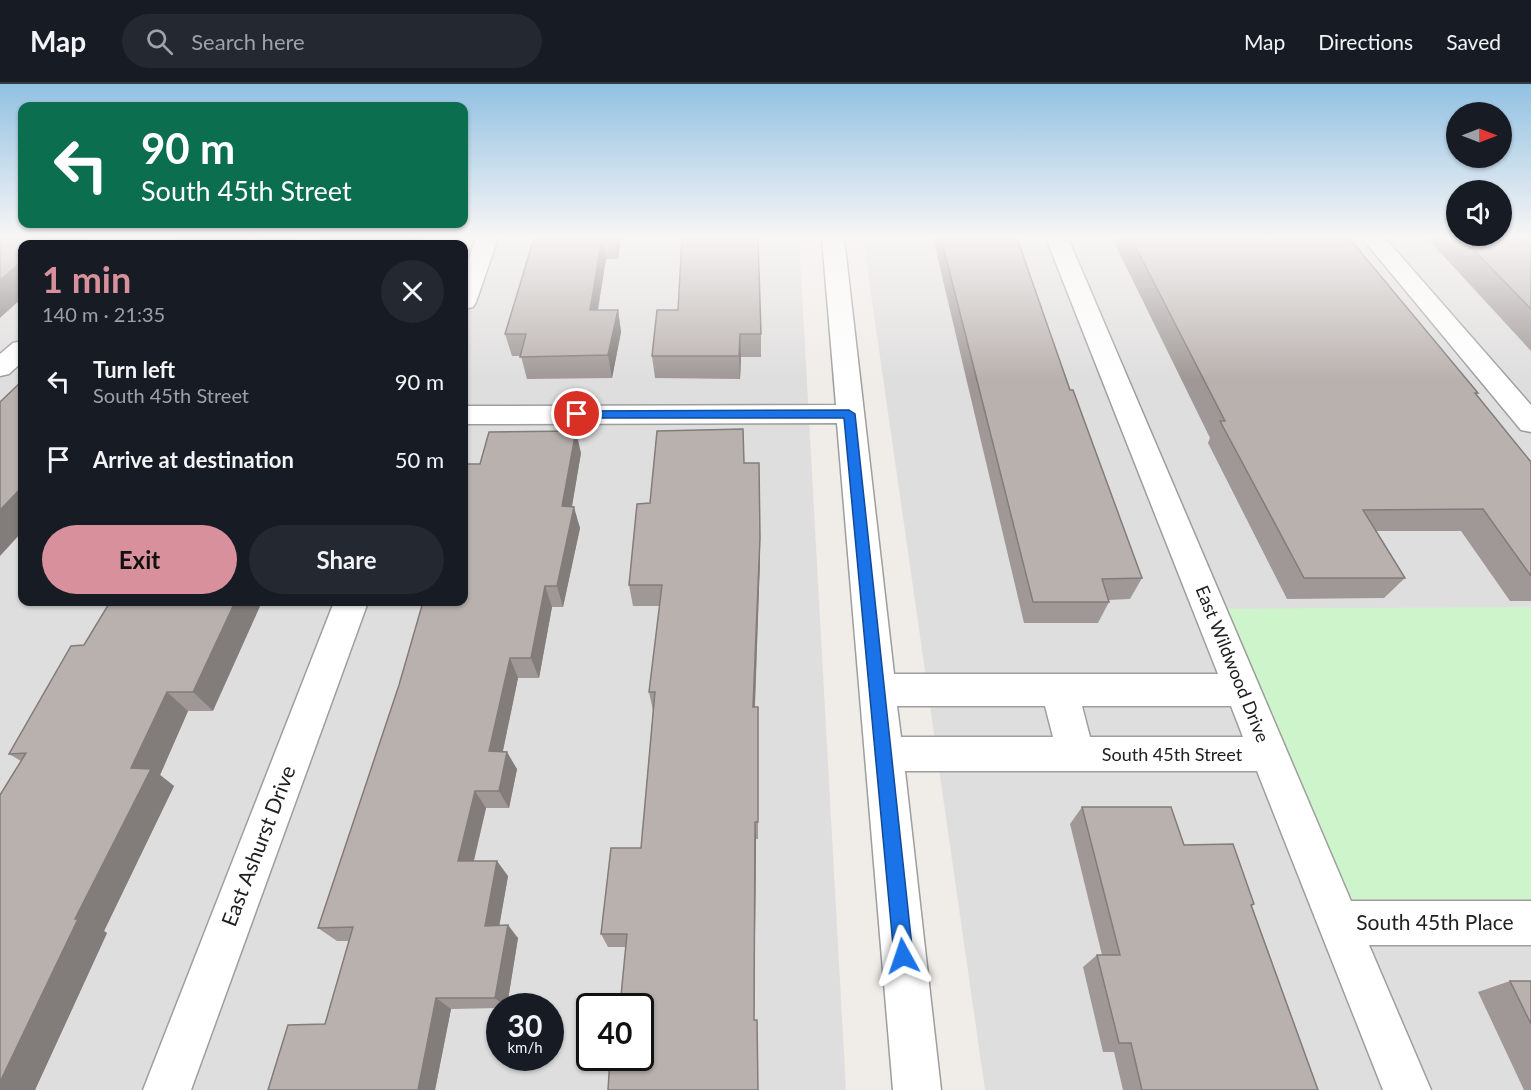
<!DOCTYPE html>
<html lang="en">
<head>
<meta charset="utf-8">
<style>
  body { margin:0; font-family:Lato,sans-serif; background:#242831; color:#f1f3f6; height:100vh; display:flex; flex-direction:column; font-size:22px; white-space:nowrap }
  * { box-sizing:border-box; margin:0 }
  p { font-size:20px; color:#9ea1a6 }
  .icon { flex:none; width:33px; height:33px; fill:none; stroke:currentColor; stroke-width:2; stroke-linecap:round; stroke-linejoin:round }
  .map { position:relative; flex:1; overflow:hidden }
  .side { position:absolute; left:18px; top:156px; width:450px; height:366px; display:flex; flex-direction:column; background:#171b24; border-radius:12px; box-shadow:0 2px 4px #0004 }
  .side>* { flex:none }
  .banner { position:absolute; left:18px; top:18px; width:450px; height:126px; border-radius:12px; box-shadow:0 2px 4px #0004; background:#0b6e4f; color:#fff; overflow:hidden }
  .needle { width:39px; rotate:90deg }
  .buttons { position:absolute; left:1446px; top:18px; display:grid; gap:12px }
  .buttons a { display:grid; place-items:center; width:66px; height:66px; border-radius:50%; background:#171b24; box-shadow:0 2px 4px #0004; font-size:30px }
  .speed { position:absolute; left:486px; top:909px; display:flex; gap:12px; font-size:30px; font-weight:700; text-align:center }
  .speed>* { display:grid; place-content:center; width:78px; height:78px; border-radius:50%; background:#171b24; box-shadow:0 2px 4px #0004; line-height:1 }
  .speed small { font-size:15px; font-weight:400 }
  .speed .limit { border:3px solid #111; border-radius:9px; background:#fff; color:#111 }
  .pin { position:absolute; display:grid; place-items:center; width:51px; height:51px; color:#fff; margin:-26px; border:3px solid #fff; border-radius:50%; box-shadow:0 2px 6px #0007 }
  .me { position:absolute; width:66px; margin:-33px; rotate:355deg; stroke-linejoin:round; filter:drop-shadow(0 0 4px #0008) }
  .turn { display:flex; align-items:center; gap:21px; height:126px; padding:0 24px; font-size:27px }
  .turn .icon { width:78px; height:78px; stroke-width:2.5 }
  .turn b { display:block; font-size:42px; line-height:51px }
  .round { display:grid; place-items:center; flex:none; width:63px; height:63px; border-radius:32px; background:#242831 }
  .head { display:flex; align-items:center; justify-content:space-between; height:102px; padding:0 24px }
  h1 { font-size:36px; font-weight:700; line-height:45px; color:#d8909c }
  .primary-button { display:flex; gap:12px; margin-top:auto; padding:12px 24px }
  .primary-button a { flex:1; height:69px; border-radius:36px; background:#d8909c; color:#111; font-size:24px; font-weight:700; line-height:69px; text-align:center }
  .primary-button a+a { background:#242831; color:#f1f3f6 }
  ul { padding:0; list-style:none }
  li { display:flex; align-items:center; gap:18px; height:78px; padding:0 24px }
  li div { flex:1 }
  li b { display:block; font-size:22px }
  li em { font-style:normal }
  header { display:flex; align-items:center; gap:36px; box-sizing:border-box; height:84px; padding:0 30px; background:#171b24; border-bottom:2px solid #363941 }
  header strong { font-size:28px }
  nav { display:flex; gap:33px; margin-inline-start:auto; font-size:21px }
  .search { width:420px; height:54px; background:#242831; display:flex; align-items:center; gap:15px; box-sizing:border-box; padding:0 21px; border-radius:33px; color:#9ea1a6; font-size:22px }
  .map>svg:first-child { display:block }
</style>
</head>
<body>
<header>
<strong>Map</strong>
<div class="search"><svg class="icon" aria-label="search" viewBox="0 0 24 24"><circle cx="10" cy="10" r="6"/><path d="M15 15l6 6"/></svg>Search here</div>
<nav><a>Map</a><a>Directions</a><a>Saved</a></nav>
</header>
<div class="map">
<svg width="1531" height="1006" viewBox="0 0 1531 1006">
  <rect width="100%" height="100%" fill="#f0ece8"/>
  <!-- residential -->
  <g fill="#dfdede" fill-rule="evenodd">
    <path d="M 0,154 L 799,154 L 846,1006 L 0,1006 ZM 22,160 L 464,160 L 464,518 L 22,518 ZM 500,922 L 550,922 L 550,974 L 500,974 ZM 590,922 L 640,922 L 640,974 L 590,974 Z"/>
    <path d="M 863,154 L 1531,154 L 1531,1006 L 985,1006 Z"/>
  </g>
  <!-- park -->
  <path fill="#cef4cc" d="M 1531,523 L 1531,839 L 1339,839 L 1209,525 Z"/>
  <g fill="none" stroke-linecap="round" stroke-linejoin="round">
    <defs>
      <g id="minor">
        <path d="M 133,154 L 157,154 L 152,160 L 128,160 Z"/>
        <path d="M 476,154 L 498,154 L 476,218 L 473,223 L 464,225 L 464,187 Z"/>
        <path d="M 822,154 L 844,154 L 894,590 L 1218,590 L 1046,154 L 1068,154 L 1351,817 L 1531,817 L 1531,861 L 1369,861 L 1431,1006 L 1383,1006 L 1257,687 L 905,687 L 941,1006 L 893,1006 L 837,339 L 464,340 L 464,322 L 836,321 ZM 897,622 L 1045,622 L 1053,653 L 901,653 ZM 1082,622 L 1231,622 L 1243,653 L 1090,653 Z"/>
        <path d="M 1362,154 L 1385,154 L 1531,321 L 1531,348 L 1521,346 Z"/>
        <path d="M 22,257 L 22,278 L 9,290 L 0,292 L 0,270 L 13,259 Z"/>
        <path d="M 334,518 L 368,518 L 191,1006 L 143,1006 Z"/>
      </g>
    </defs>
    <!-- minor casing -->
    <use href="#minor" stroke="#9e9e9e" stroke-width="3"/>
    <!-- minor -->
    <use href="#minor" fill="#fff" fill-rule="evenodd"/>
  </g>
  <!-- wall -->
  <g fill="#9f9896">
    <path d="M 534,154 L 621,154 L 618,175 L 606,175 L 598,226 L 618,226 L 621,248 L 612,294 L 527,295 L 521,272 L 512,272 L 505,250 Z"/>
    <path d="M 933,154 L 1017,154 L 1070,306 L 1142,494 L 1130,515 L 1108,516 L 1109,518 L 1098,539 L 1024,539 Z"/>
    <path d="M 1112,154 L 1349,154 L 1478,309 L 1476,311 L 1531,378 L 1531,517 L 1510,517 L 1461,447 L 1376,447 L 1405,494 L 1384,514 L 1287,515 L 1208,359 L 1210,354 Z"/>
    <path d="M 1427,154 L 1531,154 L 1531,267 Z"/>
    <path d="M 657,226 L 761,250 L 761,273 L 741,273 L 740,295 L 655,294 L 652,272 Z"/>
    <path d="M 581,369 L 572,423 L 580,444 L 563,523 L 552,523 L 539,594 L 518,594 L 503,667 L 517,685 L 509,724 L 486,724 L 474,777 L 508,792 L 499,842 L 518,854 L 507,922 L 500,922 L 500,924 L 451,925 L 435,1006 L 268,1006 L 325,940 L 349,857 L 337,857 L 318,844 L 480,380 Z"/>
    <path d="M 744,379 L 760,475 L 755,623 L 758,623 L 758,755 L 756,755 L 754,936 L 640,974 L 626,863 L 608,863 L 601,850 L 641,764 L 653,627 L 649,608 L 660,522 L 633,522 L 629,501 Z"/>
    <path d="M 110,518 L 213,627 L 188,627 L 160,691 L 174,702 L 104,847 L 107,849 L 35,1006 L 0,1006 L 21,677 L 9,670 L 84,561 Z"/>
    <path d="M 1082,723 L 1184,761 L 1254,820 L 1252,822 L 1318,1006 L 1123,1006 L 1114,968 L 1103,968 L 1083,883 L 1097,871 L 1102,871 L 1070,740 Z"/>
    <path d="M 1510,897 L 1531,897 L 1531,1006 L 1524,1006 L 1478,908 Z"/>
  </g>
  <!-- shaded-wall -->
  <g fill="#827c7a">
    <path d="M 50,154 L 89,154 L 82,160 L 42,160 Z"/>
    <path d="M 266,154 L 297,154 L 291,160 L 260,160 Z"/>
    <path d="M 405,154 L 423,154 L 420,160 L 402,160 Z"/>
    <path d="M 603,154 L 606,175 L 594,248 L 590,226 Z"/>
    <path d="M 615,154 L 621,154 L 618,175 Z"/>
    <path d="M 22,177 L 22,214 L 0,234 L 0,196 Z"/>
    <path d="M 618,226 L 621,248 L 612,294 L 608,271 Z"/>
    <path d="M 740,250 L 741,273 L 740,295 L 739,272 Z"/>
    <path d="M 576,347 L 581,369 L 568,444 L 562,422 Z"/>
    <path d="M 22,403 L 22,448 L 0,472 L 0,426 Z"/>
    <path d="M 574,423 L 580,444 L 563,523 L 557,502 Z"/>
    <path d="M 760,454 L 760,475 L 754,642 L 753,623 Z"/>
    <path d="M 545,502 L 552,523 L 539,594 L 531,574 Z"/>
    <path d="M 235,518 L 262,518 L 213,627 L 193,608 Z"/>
    <path d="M 510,574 L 518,594 L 499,685 L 489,667 Z"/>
    <path d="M 167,608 L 188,627 L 160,691 L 174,702 L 104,847 L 107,849 L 35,1006 L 0,1006 L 0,998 L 75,835 L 131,684 Z"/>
    <path d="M 507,668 L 517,685 L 509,724 L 499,707 Z"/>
    <path d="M 475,707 L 486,724 L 470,792 L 458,777 Z"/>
    <path d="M 755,738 L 756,755 L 754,946 L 754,936 Z"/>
    <path d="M 497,777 L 508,792 L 497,855 L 485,842 Z"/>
    <path d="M 508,841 L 518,854 L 507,922 L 505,922 L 495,914 Z"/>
    <path d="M 436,914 L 451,925 L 435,1006 L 418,1006 Z"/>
  </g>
  <!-- building -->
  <g fill="#b9b1ae" stroke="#827c7a" stroke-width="1.5">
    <path d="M 0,154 L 50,154 L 42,160 L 22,160 L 22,177 L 0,196 Z"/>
    <path d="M 175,154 L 266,154 L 260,160 L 168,160 Z"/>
    <path d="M 319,154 L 405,154 L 402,160 L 315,160 Z"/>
    <path d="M 534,154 L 602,154 L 590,226 L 618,226 L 608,271 L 520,273 L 526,250 L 505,250 Z"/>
    <path d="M 682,154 L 758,154 L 761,250 L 740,250 L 739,272 L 652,272 L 657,226 L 678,226 Z"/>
    <path d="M 941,154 L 1017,154 L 1070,306 L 1073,306 L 1142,494 L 1102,495 L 1109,518 L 1033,518 Z"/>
    <path d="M 1131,154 L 1349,154 L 1478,309 L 1475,309 L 1531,378 L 1531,492 L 1483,425 L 1363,426 L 1405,494 L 1304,494 L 1220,337 L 1225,337 Z"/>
    <path d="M 1462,154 L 1531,154 L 1531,225 Z"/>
    <path d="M 22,297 L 22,403 L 0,426 L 0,318 Z"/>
    <path d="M 743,345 L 744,379 L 759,379 L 760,454 L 753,623 L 758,623 L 758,738 L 755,738 L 754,936 L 757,936 L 758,1006 L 608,1006 L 610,974 L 640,974 L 640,922 L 620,922 L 627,850 L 601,850 L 611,764 L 641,764 L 655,608 L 649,608 L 662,501 L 629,501 L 637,420 L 650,419 L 657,347 Z"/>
    <path d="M 576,347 L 562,422 L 574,423 L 557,502 L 545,502 L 531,574 L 510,574 L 489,667 L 507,668 L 499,707 L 475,707 L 458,777 L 497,777 L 485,842 L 508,841 L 495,914 L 436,914 L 418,1006 L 268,1006 L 288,941 L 325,940 L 353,843 L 318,844 L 399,601 L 423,518 L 464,518 L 464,380 L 480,380 L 489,348 Z"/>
    <path d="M 110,518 L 235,518 L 193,608 L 167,608 L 131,684 L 151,685 L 75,835 L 78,835 L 0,998 L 0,711 L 26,669 L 9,670 L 71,562 L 84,561 Z"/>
    <path d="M 1082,723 L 1171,723 L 1184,761 L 1233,760 L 1254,820 L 1251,821 L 1318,1006 L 1142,1006 L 1131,959 L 1119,959 L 1097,871 L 1120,871 Z"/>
    <path d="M 1510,897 L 1531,897 L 1531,940 Z"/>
  </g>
  <!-- sky -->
  <linearGradient id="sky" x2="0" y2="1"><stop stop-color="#91c1e2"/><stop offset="0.52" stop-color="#f8f6f5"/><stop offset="1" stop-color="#f8f6f5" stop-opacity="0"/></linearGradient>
  <rect width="1531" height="295" fill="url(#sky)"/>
  <!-- route -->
  <path fill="#1a73e8" stroke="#114b97" stroke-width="1.5" d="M 849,326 L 855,330 L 913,872 L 910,878 L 903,881 L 897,878 L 894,872 L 844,334 L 577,334 L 572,330 L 577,327 Z"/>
  <g text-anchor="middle" stroke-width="4.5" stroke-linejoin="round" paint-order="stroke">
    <!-- street labels -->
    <g font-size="18" fill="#212121" stroke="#fff">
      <text transform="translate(1232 580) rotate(68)" y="6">East Wildwood Drive</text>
      <text x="1172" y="677">South 45th Street</text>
    </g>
    <!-- near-street labels -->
    <g font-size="21" fill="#212121" stroke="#fff">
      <text transform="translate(259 762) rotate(-69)" y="7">East Ashurst Drive</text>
      <text x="1435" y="846">South 45th Place</text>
    </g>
  </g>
</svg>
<div class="buttons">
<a><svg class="needle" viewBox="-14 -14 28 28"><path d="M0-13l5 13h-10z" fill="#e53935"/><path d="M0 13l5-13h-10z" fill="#9ea1a6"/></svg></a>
<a><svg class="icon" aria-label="sound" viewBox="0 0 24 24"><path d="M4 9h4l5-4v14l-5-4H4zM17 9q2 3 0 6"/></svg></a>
</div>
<div class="speed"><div>30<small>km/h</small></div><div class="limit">40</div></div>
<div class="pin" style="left:577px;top:330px;background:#d93025"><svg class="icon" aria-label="arrive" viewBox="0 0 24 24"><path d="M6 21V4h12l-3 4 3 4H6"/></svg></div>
<svg class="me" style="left:903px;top:872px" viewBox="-20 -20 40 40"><path d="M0-17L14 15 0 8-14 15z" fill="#1a73e8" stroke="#fff" stroke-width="4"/></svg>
<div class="banner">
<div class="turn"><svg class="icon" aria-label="left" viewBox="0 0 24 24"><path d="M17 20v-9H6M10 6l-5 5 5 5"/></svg><div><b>90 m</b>South 45th Street</div></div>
</div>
<section class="side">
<div class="head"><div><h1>1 min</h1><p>140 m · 21:35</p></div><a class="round"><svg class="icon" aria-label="close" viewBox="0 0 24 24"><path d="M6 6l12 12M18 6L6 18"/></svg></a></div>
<ul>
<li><svg class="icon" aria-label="left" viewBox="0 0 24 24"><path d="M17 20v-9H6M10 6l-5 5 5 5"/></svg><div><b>Turn left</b><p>South 45th Street</p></div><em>90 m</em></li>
<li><svg class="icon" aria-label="arrive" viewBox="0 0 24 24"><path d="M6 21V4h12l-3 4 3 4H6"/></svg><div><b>Arrive at destination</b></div><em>50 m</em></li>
</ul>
<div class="primary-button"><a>Exit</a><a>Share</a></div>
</section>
</div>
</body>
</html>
